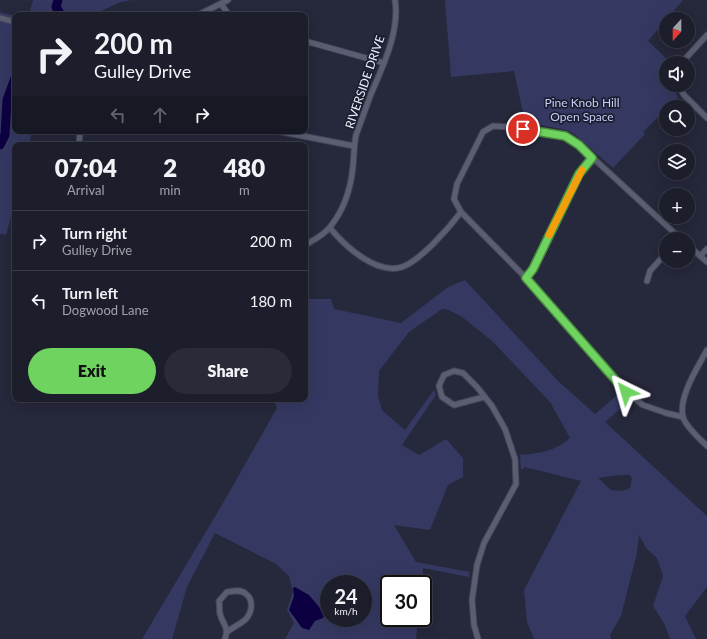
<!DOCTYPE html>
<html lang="en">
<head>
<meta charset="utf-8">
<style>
  body { margin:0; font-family:Lato,sans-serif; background:#292b38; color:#f1f3f6; height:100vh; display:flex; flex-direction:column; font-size:15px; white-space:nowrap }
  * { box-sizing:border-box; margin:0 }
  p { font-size:13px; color:#a0a2a9 }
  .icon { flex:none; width:22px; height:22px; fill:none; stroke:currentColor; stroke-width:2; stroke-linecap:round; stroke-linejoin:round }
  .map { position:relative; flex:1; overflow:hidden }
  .details { position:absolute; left:12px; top:142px; width:296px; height:260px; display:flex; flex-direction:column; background:#1c1e2c; border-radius:8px; box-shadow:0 4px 16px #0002,0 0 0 1px #3a3c48 }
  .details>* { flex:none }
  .guide { position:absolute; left:12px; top:12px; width:296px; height:122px; border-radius:8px; box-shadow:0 4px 16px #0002,0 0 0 1px #3a3c48; background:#1c1e2c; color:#f1f3f6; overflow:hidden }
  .needle { width:26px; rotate:201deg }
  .buttons { position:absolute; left:659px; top:12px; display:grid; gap:8px }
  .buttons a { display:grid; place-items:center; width:36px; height:36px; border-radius:50%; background:#1c1e2c; box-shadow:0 4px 16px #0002,0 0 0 1px #3a3c48; font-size:20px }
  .speed { position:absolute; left:320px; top:575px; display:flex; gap:8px; font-size:20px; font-weight:700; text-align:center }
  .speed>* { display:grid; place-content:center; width:52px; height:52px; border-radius:50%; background:#1c1e2c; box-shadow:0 4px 16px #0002,0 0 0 1px #3a3c48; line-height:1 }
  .speed small { font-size:10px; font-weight:400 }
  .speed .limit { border:2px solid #111; border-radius:6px; background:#fff; color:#111 }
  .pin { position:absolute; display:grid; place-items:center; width:34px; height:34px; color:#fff; margin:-17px; border:2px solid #fff; border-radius:50%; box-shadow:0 1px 4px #0007 }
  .me { position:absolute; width:44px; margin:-22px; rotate:320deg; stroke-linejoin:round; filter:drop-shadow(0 0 3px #0008) }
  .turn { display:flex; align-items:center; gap:14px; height:84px; padding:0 16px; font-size:18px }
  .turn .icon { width:52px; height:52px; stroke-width:2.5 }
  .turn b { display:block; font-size:28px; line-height:34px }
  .lanes { display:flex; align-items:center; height:38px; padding:0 16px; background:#0003; justify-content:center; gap:20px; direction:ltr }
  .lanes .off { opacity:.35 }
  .eta { display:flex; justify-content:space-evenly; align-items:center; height:68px; text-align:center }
  .eta b { font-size:24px; font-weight:800; line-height:28px }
  .primary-button { display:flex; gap:8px; margin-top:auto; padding:8px 16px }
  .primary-button a { flex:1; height:46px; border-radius:24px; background:#6fd360; color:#111; font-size:16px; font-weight:800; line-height:46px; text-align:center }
  .primary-button a+a { background:#292b38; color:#f1f3f6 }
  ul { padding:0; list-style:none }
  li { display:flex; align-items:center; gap:12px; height:60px; padding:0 16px; border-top:1px solid #3a3c48 }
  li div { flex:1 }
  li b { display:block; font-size:15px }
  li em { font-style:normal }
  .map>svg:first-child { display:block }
</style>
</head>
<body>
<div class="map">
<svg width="707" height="639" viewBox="0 0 707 639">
  <rect width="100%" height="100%" fill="#26283b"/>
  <!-- green -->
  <g fill="#353962" fill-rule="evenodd">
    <path d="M 33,0 L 131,0 L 118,3 L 93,15 L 29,15 Z"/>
    <path d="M 445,0 L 683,0 L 648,41 L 671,63 L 666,63 L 666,85 L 672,85 L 678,97 L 668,107 L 666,107 L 666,109 L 643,132 L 645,134 L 613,168 L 574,134 L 566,130 L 525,122 L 514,71 L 451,77 Z"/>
    <path d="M 0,12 L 15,16 L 15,131 L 32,131 L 29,145 L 15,145 L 15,201 L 6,235 L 0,234 Z"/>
    <path d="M 465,280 L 559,382 L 595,414 L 616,396 L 618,392 L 617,388 L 631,404 L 626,404 L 605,422 L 707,516 L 707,587 L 685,616 L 696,639 L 670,639 L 665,625 L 653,606 L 663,576 L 657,558 L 646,548 L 639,535 L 637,553 L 621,616 L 610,635 L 611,639 L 534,639 L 527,622 L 524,590 L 581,481 L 525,467 L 521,470 L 520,454 L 522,455 C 540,453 556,451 570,438 L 550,402 L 492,341 L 461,316 L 446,309 L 442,309 L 409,332 L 379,371 L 378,396 L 382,410 L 405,430 L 434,390 L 436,395 L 402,445 L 419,455 L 446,439 L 463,458 L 463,477 L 448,485 L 430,530 L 394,525 L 416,562 L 470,572 L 469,577 L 423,568 L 422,584 L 389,584 L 389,618 L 418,618 L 416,639 L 285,639 L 294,623 L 287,610 L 293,592 L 289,576 L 276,564 L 215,533 L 187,587 L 172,639 L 142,639 L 223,503 L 277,408 L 273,399 L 305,399 L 305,299 L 331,299 L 334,309 L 401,323 L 448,287 ZM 619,475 L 630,475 L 632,479 L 630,488 L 622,491 L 611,490 L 598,478 ZM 329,584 L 363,584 L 363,618 L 329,618 Z"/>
  </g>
  <!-- water -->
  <path fill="#0d0042" d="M 295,587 L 309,595 L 325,614 L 323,618 L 315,621 L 309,630 L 302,628 L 289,610 L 294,596 L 293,588 Z"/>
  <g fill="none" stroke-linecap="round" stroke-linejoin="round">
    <!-- river -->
    <g stroke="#0d0042" stroke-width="9">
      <path d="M 58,0 L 56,7 L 61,15"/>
      <path d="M 0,145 L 5,135 L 7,100 L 15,78"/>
    </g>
    <defs>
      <g id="minor">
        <path d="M 221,4 L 229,15"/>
        <path d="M 198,15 L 228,0"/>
        <path d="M 0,18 L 15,22"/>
        <path d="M 305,41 L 384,63"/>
        <path d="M 683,63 L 686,58 L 707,35"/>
        <path d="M 678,85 L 684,95 L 707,118"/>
        <path d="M 277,131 L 354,146"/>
        <path d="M 79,145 L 80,131"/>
        <path d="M 330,228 C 345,246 376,275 402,267 C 420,261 449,228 461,212"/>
        <path d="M 681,239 L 579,145 L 565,136 L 509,127 L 493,126 L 483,132 L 457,184 L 454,199 L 461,212 L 526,278 L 626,392 L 643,405 L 666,413 L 683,417"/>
        <path d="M 305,245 C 314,240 324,235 330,227 C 344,210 351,187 353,166 C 354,155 354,145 356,135 C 361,121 366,108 371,94 C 383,66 400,31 395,0"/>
        <path d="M 688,245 L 707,262"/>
        <path d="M 700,256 L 707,249"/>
        <path d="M 526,278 L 533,269 L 579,174 L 592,158"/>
        <path d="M 647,281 L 650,271 L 666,253"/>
        <path d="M 707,350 C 698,367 678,397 683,417 C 685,426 700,439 707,446"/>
        <path d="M 225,639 C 229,626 223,625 220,614 C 219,610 220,605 219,601 L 227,592 C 233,591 241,589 246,594 C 254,600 252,612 246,619 C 241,624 233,627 227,632"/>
        <path d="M 478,639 L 474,625 L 472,600 L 477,565 L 484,543 L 516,484 L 515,459 L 505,429 L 492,406 L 477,387 L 463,373 L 454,371 L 444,375 L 439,386 L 442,397 L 454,405 L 484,397"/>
      </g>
    </defs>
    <!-- minor casing -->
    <use href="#minor" stroke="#444655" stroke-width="7"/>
    <!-- minor -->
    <use href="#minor" stroke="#5b5e73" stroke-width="5"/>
  </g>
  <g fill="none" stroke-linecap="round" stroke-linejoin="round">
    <defs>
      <path id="route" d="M 523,129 L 565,136 L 579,145 L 592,158 L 579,174 L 533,269 L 526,278 L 626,392"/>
    </defs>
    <!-- route casing -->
    <use href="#route" stroke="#48893e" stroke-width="10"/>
    <!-- route -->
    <use href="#route" stroke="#6fd360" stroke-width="7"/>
    <!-- slow -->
    <path stroke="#f59e0b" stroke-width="7" d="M 549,235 L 582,170"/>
  </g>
  <g text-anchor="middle" stroke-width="3.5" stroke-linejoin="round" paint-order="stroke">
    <!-- street labels -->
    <g font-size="12" fill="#ebedfa" stroke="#1c1e30">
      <text transform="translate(365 82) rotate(-71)" y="4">RIVERSIDE DRIVE</text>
    </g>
    <!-- park labels -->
    <g font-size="12" fill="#c5ccf6" stroke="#1c1e30">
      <text x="582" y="107">Pine Knob Hill<tspan x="582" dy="14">Open Space</tspan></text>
    </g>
  </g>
</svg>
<div class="buttons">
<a><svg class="needle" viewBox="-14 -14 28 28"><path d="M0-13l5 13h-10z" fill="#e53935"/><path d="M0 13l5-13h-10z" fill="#a0a2a9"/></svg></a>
<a><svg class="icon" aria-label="sound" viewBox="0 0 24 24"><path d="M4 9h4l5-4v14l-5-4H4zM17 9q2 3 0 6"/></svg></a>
<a><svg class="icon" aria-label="search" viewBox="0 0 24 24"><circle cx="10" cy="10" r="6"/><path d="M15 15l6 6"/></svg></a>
<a><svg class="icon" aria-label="layers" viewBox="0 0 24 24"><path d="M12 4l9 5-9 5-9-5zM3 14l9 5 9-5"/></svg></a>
<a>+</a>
<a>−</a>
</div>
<div class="speed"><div>24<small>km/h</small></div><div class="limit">30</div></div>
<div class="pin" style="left:523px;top:129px;background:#d93025"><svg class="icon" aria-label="arrive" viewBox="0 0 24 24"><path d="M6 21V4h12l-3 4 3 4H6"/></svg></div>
<svg class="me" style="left:626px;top:392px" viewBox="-20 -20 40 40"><path d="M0-17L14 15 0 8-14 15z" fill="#6fd360" stroke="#fff" stroke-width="4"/></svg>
<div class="guide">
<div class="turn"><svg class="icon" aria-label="right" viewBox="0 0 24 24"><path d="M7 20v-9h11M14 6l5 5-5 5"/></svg><div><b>200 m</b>Gulley Drive</div></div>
<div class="lanes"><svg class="icon off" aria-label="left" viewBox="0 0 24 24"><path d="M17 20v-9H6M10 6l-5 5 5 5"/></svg><svg class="icon off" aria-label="ahead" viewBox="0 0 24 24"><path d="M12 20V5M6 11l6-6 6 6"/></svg><svg class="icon" aria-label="right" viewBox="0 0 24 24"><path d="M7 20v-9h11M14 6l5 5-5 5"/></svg></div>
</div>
<section class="details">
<div class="eta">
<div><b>07:04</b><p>Arrival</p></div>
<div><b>2</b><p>min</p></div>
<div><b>480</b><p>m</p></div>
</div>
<ul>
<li><svg class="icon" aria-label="right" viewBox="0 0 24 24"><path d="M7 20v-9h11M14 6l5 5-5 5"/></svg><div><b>Turn right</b><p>Gulley Drive</p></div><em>200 m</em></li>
<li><svg class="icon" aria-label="left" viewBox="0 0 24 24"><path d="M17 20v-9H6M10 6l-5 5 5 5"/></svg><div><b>Turn left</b><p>Dogwood Lane</p></div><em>180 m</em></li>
</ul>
<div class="primary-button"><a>Exit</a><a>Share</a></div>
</section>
</div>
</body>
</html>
